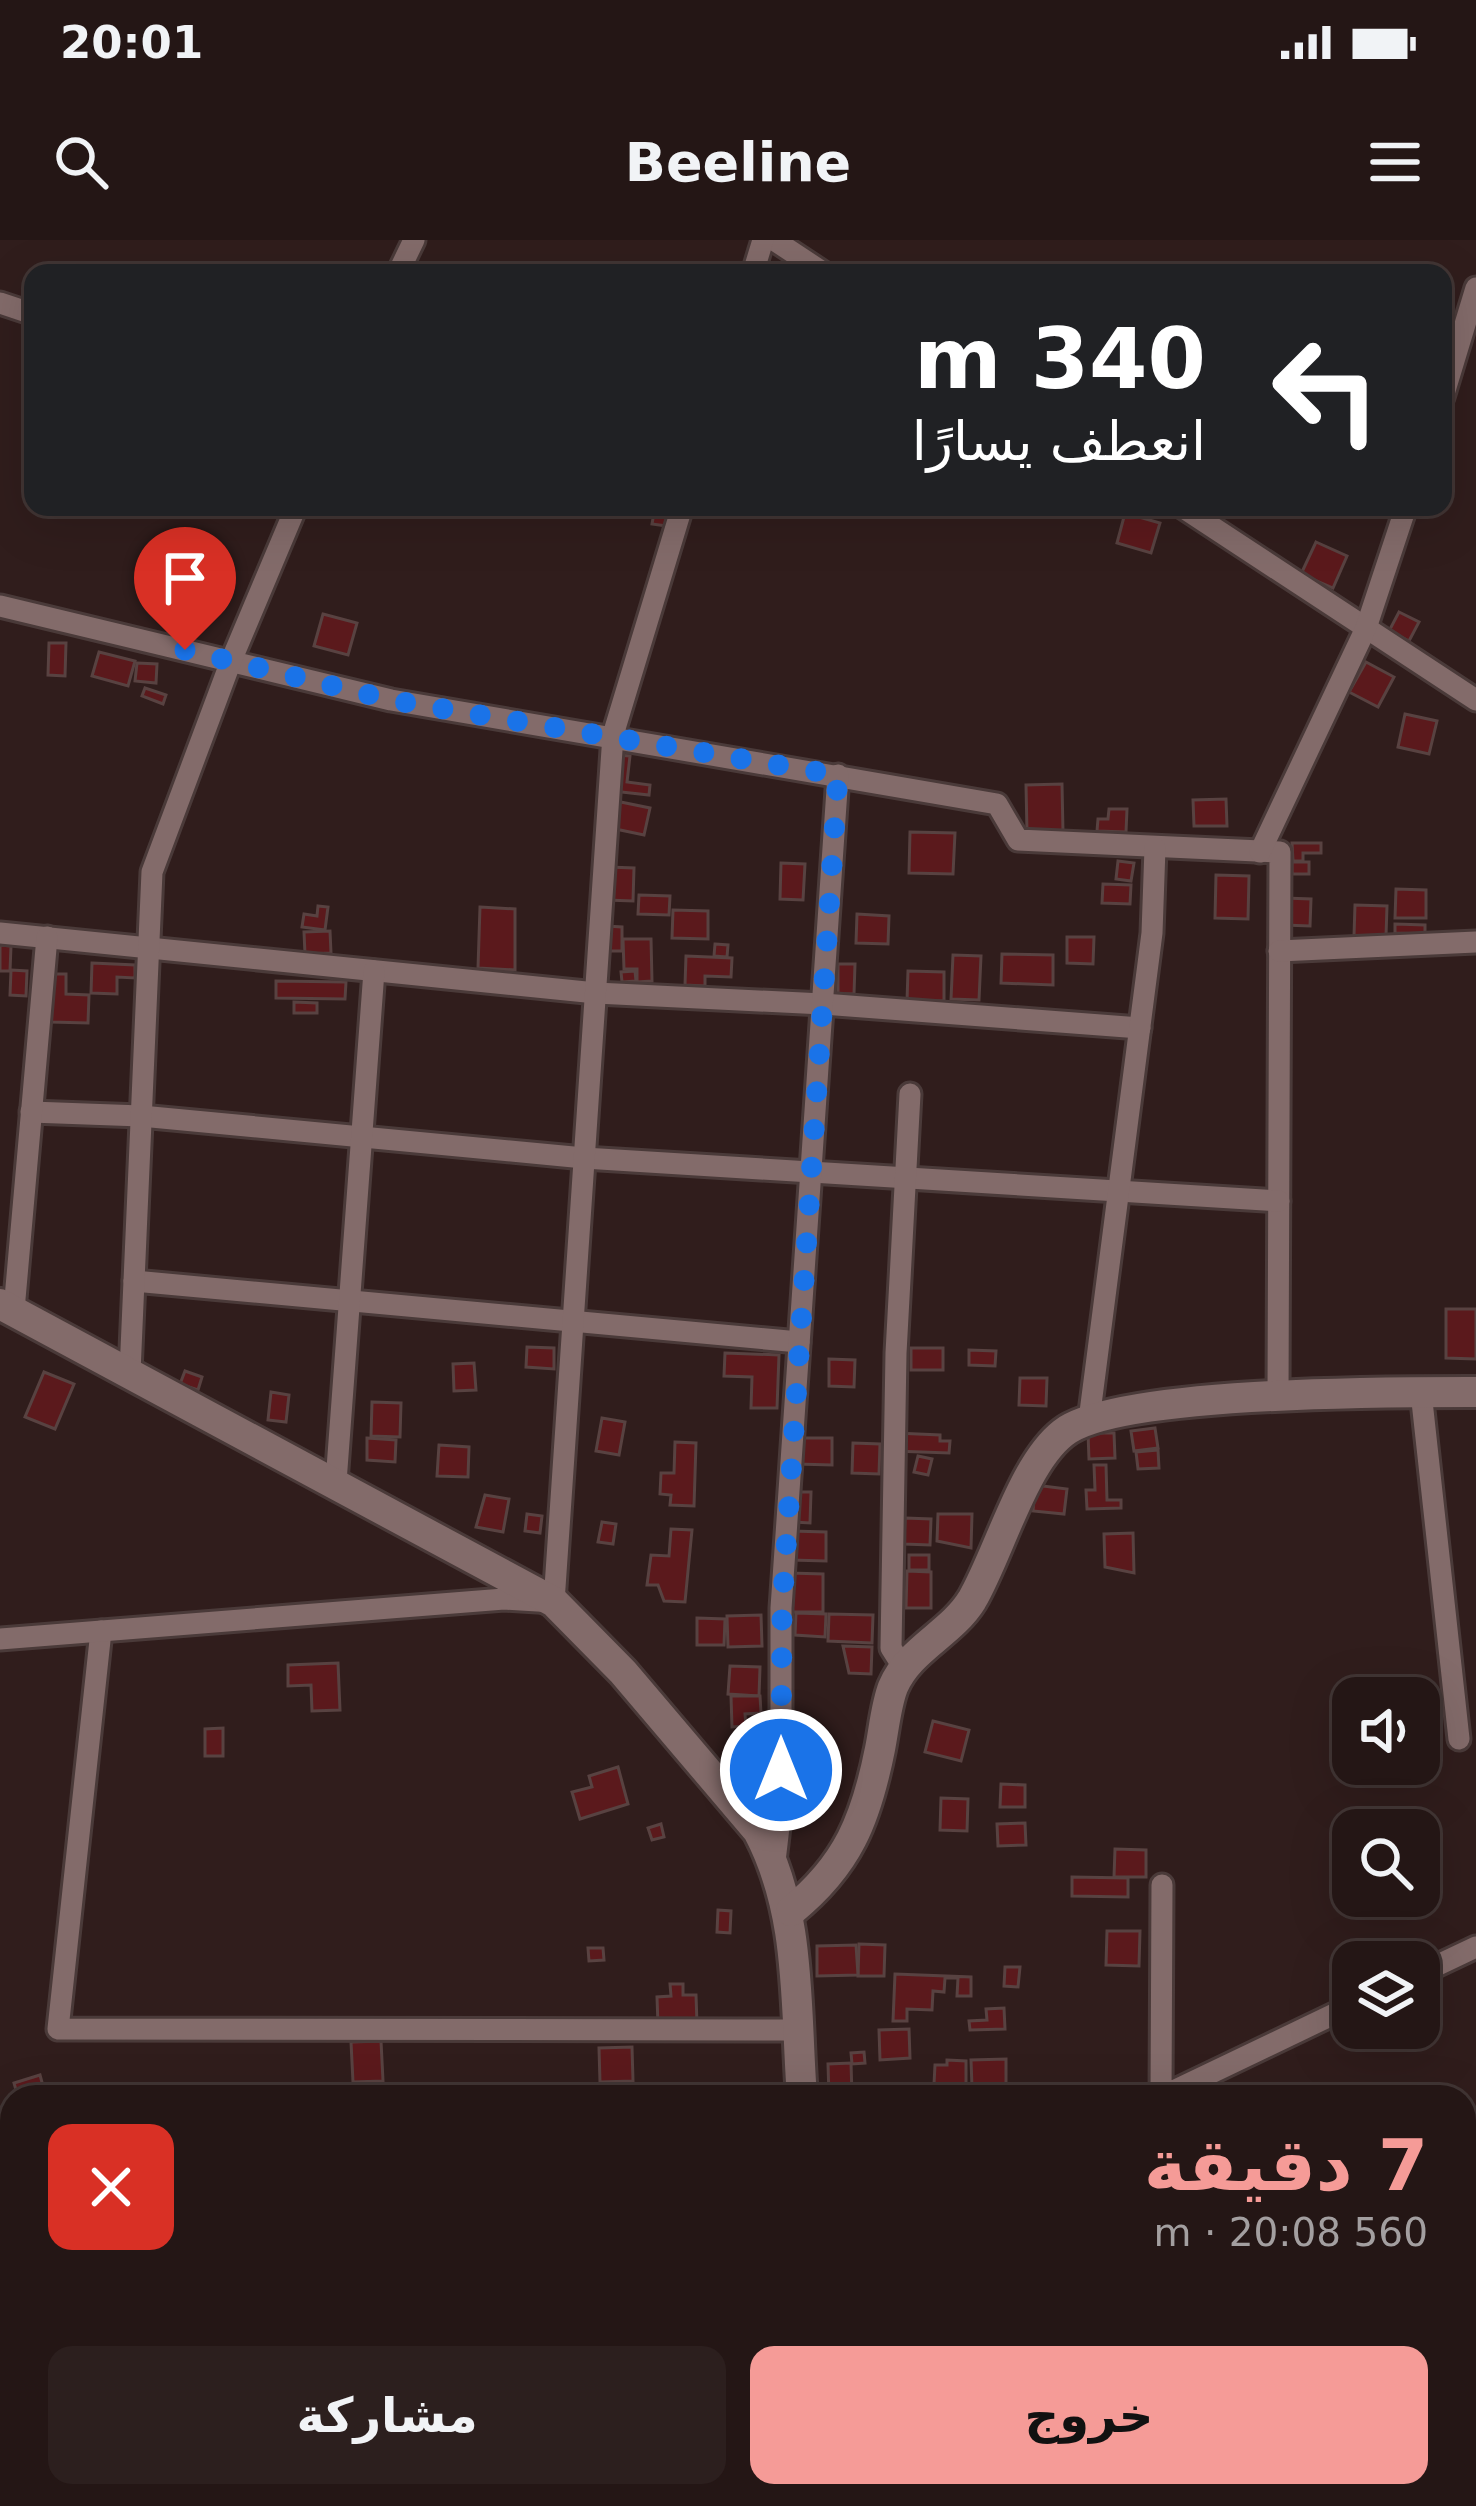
<!DOCTYPE html>
<html lang="ar">
<head>
<meta charset="utf-8">
<style>
  body { margin:0; font-family:"DejaVu Sans","Noto Naskh Arabic",sans-serif; background:#2c1f1e; color:#f1f3f6; direction:rtl; height:100vh; display:flex; flex-direction:column; font-size:45px; white-space:nowrap }
  * { box-sizing:border-box; margin:0 }
  p { font-size:39px; color:#a39fa0 }
  .icon { flex:none; width:66px; height:66px; fill:none; stroke:currentColor; stroke-width:2; stroke-linecap:round; stroke-linejoin:round }
  .map { position:relative; flex:1; overflow:hidden; direction:ltr }
  .details { position:absolute; left:0px; top:1845px; width:1476px; height:423px; display:flex; flex-direction:column; background:#241615; border-radius:36px 36px 0 0; box-shadow:0 12px 48px #0002,0 0 0 3px #413534; direction:rtl }
  .details>* { flex:none }
  .banner { position:absolute; left:24px; top:24px; width:1428px; height:252px; border-radius:24px; box-shadow:0 12px 48px #0002,0 0 0 3px #413534; direction:rtl; background:#202124; color:#fff; overflow:hidden }
  .buttons { position:absolute; left:1332px; top:1437px; display:grid; gap:24px }
  .buttons a { display:grid; place-items:center; width:108px; height:108px; border-radius:24px; background:#241615; box-shadow:0 12px 48px #0002,0 0 0 3px #413534; font-size:60px }
  .pin { position:absolute; display:grid; place-items:center; width:102px; height:102px; color:#fff; margin:-123px -51px; border-radius:50% 50% 50% 0; rotate:-45deg; box-shadow:0 0 12px #0007 }
  .pin .icon { rotate:45deg }
  .me { position:absolute; width:132px; margin:-66px; rotate:0deg; stroke-linejoin:round; filter:drop-shadow(0 0 9px #0008) }
  .turn { display:flex; align-items:center; gap:42px; height:252px; padding:0 48px; font-size:54px }
  .turn .icon { width:156px; height:156px; stroke-width:2.5 }
  .turn b { display:block; font-size:84px; line-height:102px }
  .round { display:grid; place-items:center; flex:none; width:126px; height:126px; border-radius:24px; background:#2c1f1e }
  .overview { display:flex; align-items:center; justify-content:space-between; height:204px; padding:0 48px }
  h1 { font-size:72px; font-weight:700; line-height:90px; color:#f59b97 }
  .action { display:flex; gap:24px; margin-top:auto; padding:24px 48px }
  .action a { flex:1; height:138px; border-radius:24px; background:#f59b97; color:#111; font-size:48px; font-weight:700; line-height:138px; text-align:center }
  .action a+a { background:#2c1f1e; color:#f1f3f6 }
  .status { display:flex; justify-content:space-between; align-items:center; height:84px; padding:0 60px; background:#241615; direction:ltr }
  .status svg { height:33px; fill:currentColor }
  header { display:flex; justify-content:space-between; align-items:center; height:156px; padding:0 48px; background:#241615; font-size:54px; font-weight:700 }
  .map>svg:first-child { display:block }
</style>
</head>
<body>
<div class="status"><b>20:01</b><svg viewBox="0 0 49 12"><path d="M0 12V9h3v3zM5 12V6h3v6zM10 12V3h3v9zM15 12V0h3v12zM26 1h20v11H26zM47 4h2v5h-2z"/></svg></div>
<header><svg class="icon" aria-label="menu" viewBox="0 0 24 24"><path d="M4 6h16M4 12h16M4 18h16"/></svg>Beeline<svg class="icon" aria-label="search" viewBox="0 0 24 24"><circle cx="10" cy="10" r="6"/><path d="M15 15l6 6"/></svg></header>
<div class="map">
<svg width="1476" height="2266" viewBox="0 0 1476 2266">
  <rect width="100%" height="100%" fill="#301d1c"/>
  <!-- building -->
  <g fill="#5b191c" stroke="#584241" stroke-width="3">
    <path d="M 707,267 L 752,267 L 752,275 Z"/>
    <path d="M 654,273 L 669,276 L 667,286 L 652,284 Z"/>
    <path d="M 1125,273 L 1160,283 L 1151,313 L 1117,303 Z"/>
    <path d="M 1316,302 L 1347,316 L 1333,348 L 1301,334 Z"/>
    <path d="M 1399,372 L 1419,382 L 1409,401 L 1389,391 Z"/>
    <path d="M 323,374 L 357,383 L 348,415 L 314,406 Z"/>
    <path d="M 49,403 L 66,403 L 65,436 L 48,435 Z"/>
    <path d="M 99,412 L 135,421 L 128,446 L 92,436 Z"/>
    <path d="M 1366,422 L 1394,437 L 1378,467 L 1349,452 Z"/>
    <path d="M 137,423 L 157,424 L 156,443 L 135,441 Z"/>
    <path d="M 145,448 L 166,455 L 163,464 L 142,456 Z"/>
    <path d="M 1405,474 L 1437,481 L 1429,514 L 1398,507 Z"/>
    <path d="M 616,515 L 630,516 L 627,542 L 650,545 L 649,555 L 612,551 Z"/>
    <path d="M 1062,544 L 1063,592 L 1027,592 L 1026,545 Z"/>
    <path d="M 1226,559 L 1227,586 L 1194,586 L 1193,560 Z"/>
    <path d="M 611,560 L 650,568 L 644,595 L 606,587 Z"/>
    <path d="M 1109,569 L 1127,569 L 1126,592 L 1097,591 L 1098,579 L 1108,579 Z"/>
    <path d="M 910,592 L 955,593 L 953,634 L 909,633 Z"/>
    <path d="M 1292,603 L 1321,603 L 1321,613 L 1303,613 L 1303,621 L 1293,621 Z"/>
    <path d="M 1118,621 L 1134,623 L 1131,641 L 1116,639 Z"/>
    <rect x="1292" y="622" width="17" height="12"/>
    <path d="M 781,623 L 805,624 L 803,660 L 780,659 Z"/>
    <path d="M 608,627 L 634,628 L 633,661 L 607,660 Z"/>
    <path d="M 1216,635 L 1249,636 L 1248,679 L 1215,678 Z"/>
    <path d="M 1103,644 L 1131,645 L 1130,664 L 1102,663 Z"/>
    <path d="M 1396,649 L 1426,650 L 1426,678 L 1395,678 Z"/>
    <path d="M 639,655 L 670,656 L 669,675 L 638,674 Z"/>
    <path d="M 1284,658 L 1311,659 L 1310,686 L 1284,685 Z"/>
    <path d="M 1355,665 L 1387,666 L 1386,696 L 1354,696 Z"/>
    <path d="M 318,666 L 328,667 L 325,690 L 302,687 L 304,674 L 317,676 Z"/>
    <path d="M 480,667 L 515,669 L 515,730 L 478,728 Z"/>
    <path d="M 673,670 L 708,671 L 708,699 L 672,698 Z"/>
    <path d="M 857,674 L 889,676 L 888,704 L 856,703 Z"/>
    <path d="M 1395,684 L 1425,685 L 1425,694 L 1395,693 Z"/>
    <path d="M 606,686 L 622,687 L 622,711 L 605,711 Z"/>
    <path d="M 330,691 L 331,713 L 305,714 L 304,692 Z"/>
    <path d="M 1067,697 L 1094,697 L 1093,724 L 1067,723 Z"/>
    <path d="M 623,699 L 651,699 L 652,741 L 637,742 L 637,729 L 624,729 Z"/>
    <path d="M 715,704 L 728,705 L 727,717 L 714,716 Z"/>
    <path d="M 0,705 L 11,706 L 10,731 L 0,731 Z"/>
    <path d="M 1002,714 L 1053,715 L 1053,745 L 1001,743 Z"/>
    <path d="M 953,715 L 981,716 L 979,760 L 951,759 Z"/>
    <path d="M 686,716 L 732,718 L 731,737 L 705,736 L 705,746 L 685,745 Z"/>
    <path d="M 92,723 L 135,725 L 135,738 L 117,737 L 117,754 L 91,753 Z"/>
    <path d="M 838,724 L 855,724 L 854,754 L 838,754 Z"/>
    <path d="M 11,730 L 27,731 L 26,756 L 10,755 Z"/>
    <path d="M 635,731 L 636,741 L 622,742 L 621,732 Z"/>
    <path d="M 908,731 L 944,732 L 944,761 L 907,761 Z"/>
    <path d="M 53,734 L 66,734 L 66,754 L 89,755 L 88,783 L 51,782 Z"/>
    <path d="M 276,741 L 346,742 L 345,759 L 276,758 Z"/>
    <path d="M 294,762 L 317,763 L 317,773 L 294,773 Z"/>
    <path d="M 1446,1069 L 1476,1069 L 1476,1119 L 1446,1118 Z"/>
    <path d="M 527,1107 L 554,1108 L 554,1129 L 526,1127 Z"/>
    <rect x="911" y="1108" width="32" height="22"/>
    <path d="M 969,1110 L 996,1111 L 995,1126 L 969,1125 Z"/>
    <path d="M 725,1113 L 779,1115 L 777,1168 L 751,1168 L 752,1137 L 724,1136 Z"/>
    <path d="M 829,1119 L 855,1120 L 854,1147 L 829,1146 Z"/>
    <path d="M 474,1123 L 476,1150 L 454,1151 L 453,1124 Z"/>
    <path d="M 185,1131 L 202,1137 L 198,1150 L 180,1144 Z"/>
    <path d="M 44,1132 L 74,1144 L 55,1189 L 25,1177 Z"/>
    <path d="M 1020,1138 L 1047,1138 L 1046,1166 L 1019,1165 Z"/>
    <path d="M 271,1152 L 289,1155 L 286,1182 L 268,1180 Z"/>
    <path d="M 372,1162 L 401,1163 L 400,1197 L 371,1196 Z"/>
    <path d="M 602,1178 L 625,1182 L 619,1215 L 596,1211 Z"/>
    <path d="M 1155,1188 L 1158,1208 L 1134,1211 L 1131,1191 Z"/>
    <path d="M 895,1193 L 940,1195 L 940,1201 L 950,1201 L 949,1213 L 894,1211 Z"/>
    <path d="M 1088,1193 L 1114,1193 L 1115,1218 L 1089,1219 Z"/>
    <path d="M 367,1198 L 396,1200 L 395,1222 L 367,1220 Z"/>
    <path d="M 798,1198 L 832,1198 L 832,1225 L 797,1224 Z"/>
    <path d="M 675,1202 L 696,1203 L 694,1266 L 670,1265 L 671,1255 L 660,1254 L 661,1233 L 674,1233 Z"/>
    <path d="M 853,1203 L 880,1204 L 879,1234 L 852,1233 Z"/>
    <path d="M 439,1205 L 469,1207 L 468,1237 L 437,1236 Z"/>
    <path d="M 1158,1210 L 1159,1228 L 1138,1229 L 1136,1212 Z"/>
    <path d="M 918,1216 L 932,1219 L 928,1235 L 914,1232 Z"/>
    <path d="M 1094,1225 L 1106,1225 L 1107,1260 L 1121,1260 L 1121,1268 L 1087,1269 L 1086,1250 L 1095,1250 Z"/>
    <path d="M 1035,1245 L 1067,1249 L 1064,1274 L 1033,1271 Z"/>
    <path d="M 795,1252 L 811,1252 L 810,1283 L 794,1282 Z"/>
    <path d="M 485,1255 L 509,1259 L 503,1292 L 476,1287 Z"/>
    <path d="M 527,1274 L 542,1276 L 540,1293 L 525,1291 Z"/>
    <path d="M 938,1274 L 972,1274 L 971,1308 L 937,1301 Z"/>
    <path d="M 905,1278 L 931,1279 L 930,1305 L 904,1304 Z"/>
    <path d="M 602,1282 L 616,1284 L 613,1304 L 598,1302 Z"/>
    <path d="M 671,1289 L 692,1290 L 685,1362 L 664,1361 L 658,1345 L 647,1345 L 651,1315 L 669,1316 Z"/>
    <path d="M 791,1291 L 826,1292 L 826,1321 L 791,1320 Z"/>
    <path d="M 1133,1293 L 1134,1333 L 1105,1327 L 1104,1294 Z"/>
    <rect x="909" y="1315" width="20" height="15"/>
    <path d="M 907,1331 L 931,1332 L 931,1368 L 906,1368 Z"/>
    <path d="M 789,1333 L 823,1334 L 823,1372 L 788,1372 Z"/>
    <path d="M 796,1373 L 826,1374 L 825,1397 L 795,1395 Z"/>
    <path d="M 829,1374 L 873,1375 L 872,1403 L 828,1401 Z"/>
    <path d="M 761,1375 L 762,1406 L 728,1407 L 727,1376 Z"/>
    <path d="M 697,1378 L 725,1379 L 724,1405 L 697,1405 Z"/>
    <path d="M 843,1406 L 872,1407 L 871,1434 L 849,1433 Z"/>
    <path d="M 338,1423 L 340,1470 L 312,1471 L 311,1445 L 288,1446 L 288,1425 Z"/>
    <path d="M 730,1426 L 760,1427 L 759,1456 L 728,1454 Z"/>
    <path d="M 731,1456 L 760,1456 L 761,1473 L 745,1474 L 746,1486 L 732,1487 Z"/>
    <path d="M 933,1481 L 969,1490 L 961,1521 L 925,1512 Z"/>
    <path d="M 223,1488 L 223,1516 L 205,1516 L 205,1489 Z"/>
    <path d="M 618,1527 L 628,1564 L 580,1579 L 572,1552 L 592,1547 L 589,1536 Z"/>
    <path d="M 1001,1544 L 1025,1545 L 1025,1567 L 1000,1567 Z"/>
    <path d="M 941,1558 L 968,1559 L 967,1591 L 940,1590 Z"/>
    <path d="M 1025,1583 L 1026,1605 L 998,1606 L 997,1584 Z"/>
    <path d="M 661,1584 L 664,1597 L 652,1600 L 648,1588 Z"/>
    <path d="M 1115,1609 L 1146,1610 L 1146,1637 L 1114,1637 Z"/>
    <path d="M 1072,1637 L 1128,1638 L 1128,1657 L 1072,1656 Z"/>
    <path d="M 718,1670 L 731,1671 L 730,1693 L 717,1692 Z"/>
    <path d="M 1107,1691 L 1140,1691 L 1139,1726 L 1106,1725 Z"/>
    <path d="M 859,1704 L 885,1705 L 884,1736 L 858,1736 Z"/>
    <path d="M 856,1705 L 858,1735 L 817,1736 L 817,1706 Z"/>
    <path d="M 588,1708 L 603,1708 L 604,1720 L 589,1721 Z"/>
    <path d="M 1005,1727 L 1020,1727 L 1018,1747 L 1004,1746 Z"/>
    <path d="M 895,1734 L 971,1737 L 971,1756 L 957,1756 L 958,1738 L 945,1738 L 944,1752 L 933,1751 L 932,1770 L 907,1769 L 907,1781 L 893,1781 Z"/>
    <path d="M 670,1744 L 683,1744 L 683,1755 L 696,1755 L 697,1784 L 658,1785 L 657,1757 L 671,1756 Z"/>
    <path d="M 1004,1768 L 1005,1789 L 970,1790 L 969,1781 L 987,1780 L 986,1769 Z"/>
    <path d="M 909,1789 L 910,1818 L 880,1820 L 879,1790 Z"/>
    <path d="M 381,1801 L 383,1841 L 353,1842 L 351,1802 Z"/>
    <path d="M 632,1807 L 633,1841 L 600,1842 L 599,1808 Z"/>
    <path d="M 864,1812 L 865,1823 L 852,1824 L 851,1813 Z"/>
    <path d="M 1006,1819 L 1006,1846 L 972,1847 L 971,1820 Z"/>
    <path d="M 947,1820 L 966,1821 L 966,1844 L 934,1844 L 935,1825 L 947,1825 Z"/>
    <path d="M 851,1823 L 852,1855 L 829,1856 L 828,1824 Z"/>
    <path d="M 40,1835 L 46,1857 L 18,1857 L 14,1843 Z"/>
    <rect x="1019" y="1850" width="32" height="7"/>
    <path d="M 1464,2137 L 1476,2137 L 1476,2165 L 1464,2164 Z"/>
    <path d="M 1464,2173 L 1473,2175 L 1469,2203 L 1464,2202 Z"/>
  </g>
  <g fill="none" stroke-linecap="round" stroke-linejoin="round">
    <defs>
      <g id="street">
        <path d="M 774,0 L 824,33"/>
        <path d="M 398,33 L 414,0"/>
        <path d="M 753,33 L 763,0"/>
        <path d="M 0,63 L 33,74"/>
        <path d="M 1443,157 L 1476,48"/>
        <path d="M 1182,267 L 1476,460"/>
        <path d="M 0,366 L 391,460 L 997,564 L 1018,600 L 1280,612 L 1278,1157"/>
        <path d="M 1260,612 L 1366,388 L 1406,267"/>
        <path d="M 0,693 L 596,753 L 823,764 L 1140,788"/>
        <path d="M 1279,711 L 1476,702"/>
        <path d="M 31,872 L 141,876 L 584,918 L 1279,961"/>
        <path d="M 134,1041 L 799,1102"/>
        <path d="M 14,1070 L 47,697"/>
        <path d="M 130,1132 L 152,632 L 231,421 L 296,267"/>
        <path d="M 1421,1152 L 1459,1499"/>
        <path d="M 1089,1180 L 1152,693 L 1155,608"/>
        <path d="M 336,1242 L 374,731"/>
        <path d="M 101,1391 L 58,1789 L 797,1790"/>
        <path d="M 0,1399 L 504,1359 L 554,1362 L 613,495 L 682,267"/>
        <path d="M 903,1427 L 891,1408 L 896,1113 L 910,854"/>
        <path d="M 775,1621 L 781,1570 L 781,1368 L 838,535"/>
        <path d="M 1162,1645 L 1161,1857 L 1353,1765"/>
        <path d="M 1419,1734 L 1476,1707"/>
        <path d="M 1422,2256 L 1423,2266"/>
      </g>
      <g id="secondary">
        <path d="M 0,1064 L 554,1362 L 623,1432 L 758,1591 C 802,1674 795,1766 802,1857"/>
        <path d="M 791,1671 C 848,1625 866,1579 880,1509 C 884,1489 886,1465 893,1447 C 909,1409 951,1394 972,1360 C 999,1314 1022,1225 1063,1193 C 1116,1151 1398,1152 1476,1152"/>
        <path d="M 821,2256 L 821,2266"/>
      </g>
    </defs>
    <!-- street casing -->
    <use href="#street" stroke="#4a3a39" stroke-width="27"/>
    <!-- secondary casing -->
    <use href="#secondary" stroke="#4a3a39" stroke-width="36"/>
    <!-- street -->
    <use href="#street" stroke="#836b6a" stroke-width="21"/>
    <!-- secondary -->
    <use href="#secondary" stroke="#836b6a" stroke-width="30"/>
  </g>
  <g fill="none" stroke-linecap="round" stroke-linejoin="round">
    <!-- route -->
    <path stroke="#1a73e8" stroke-width="21" stroke-dasharray="0 37.8" d="M 185,410 L 391,460 L 838,535 L 782,1368 L 781,1530"/>
  </g>
</svg>
<div class="buttons">
<a><svg class="icon" aria-label="sound" viewBox="0 0 24 24"><path d="M4 9h4l5-4v14l-5-4H4zM17 9q2 3 0 6"/></svg></a>
<a><svg class="icon" aria-label="search" viewBox="0 0 24 24"><circle cx="10" cy="10" r="6"/><path d="M15 15l6 6"/></svg></a>
<a><svg class="icon" aria-label="layers" viewBox="0 0 24 24"><path d="M12 4l9 5-9 5-9-5zM3 14l9 5 9-5"/></svg></a>
</div>
<div class="pin" style="left:185px;top:410px;background:#d93025"><svg class="icon" aria-label="arrive" viewBox="0 0 24 24"><path d="M6 21V4h12l-3 4 3 4H6"/></svg></div>
<svg class="me" style="left:781px;top:1530px" viewBox="-20 -20 40 40"><circle r="17" fill="#1a73e8" stroke="#fff" stroke-width="3"/><path d="M0-11L8 9 0 5-8 9z" fill="#fff"/></svg>
<div class="banner">
<div class="turn"><svg class="icon" aria-label="left" viewBox="0 0 24 24"><path d="M17 20v-9H6M10 6l-5 5 5 5"/></svg><div><b>340 m</b>انعطف يسارًا</div></div>
</div>
<section class="details">
<div class="overview"><div><h1>7 دقيقة</h1><p>560 m · 20:08</p></div><a class="round" style="background:#d93025;color:#fff"><svg class="icon" aria-label="close" viewBox="0 0 24 24"><path d="M6 6l12 12M18 6L6 18"/></svg></a></div>
<div class="action"><a>خروج</a><a>مشاركة</a></div>
</section>
</div>
</body>
</html>
